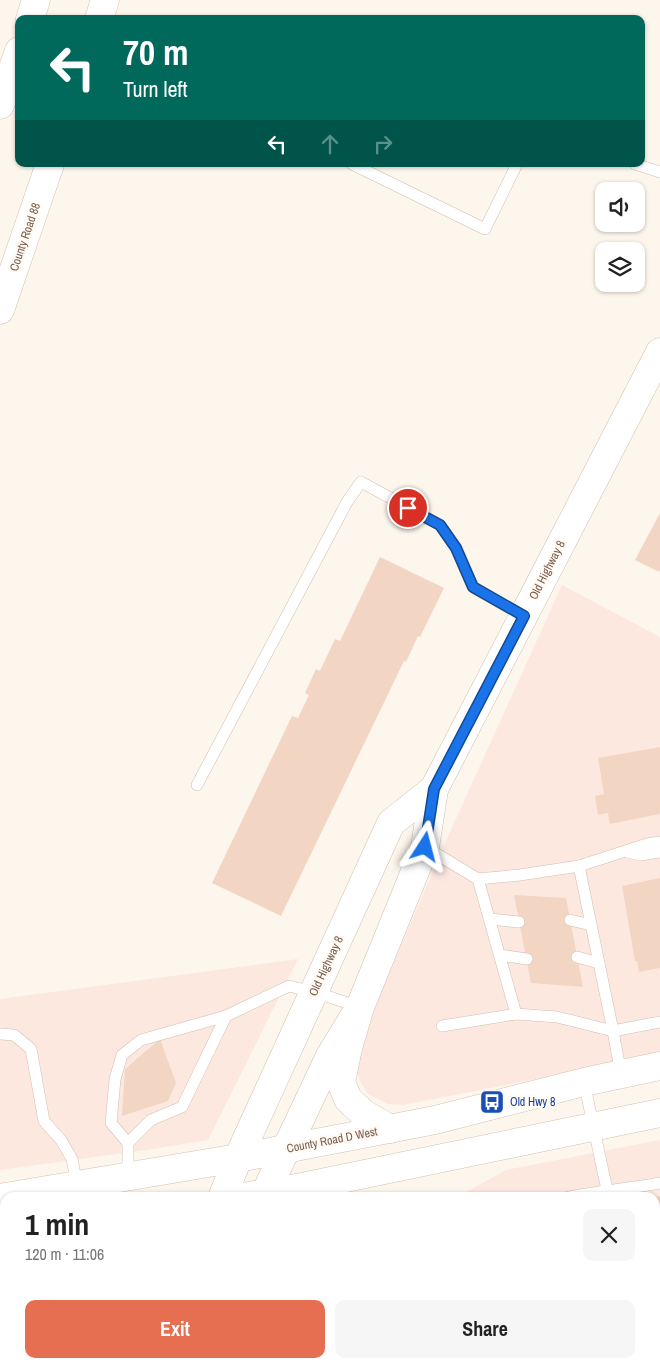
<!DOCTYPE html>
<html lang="en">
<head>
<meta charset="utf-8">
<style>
  body { margin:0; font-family:"Archivo Narrow",sans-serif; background:#f6f6f6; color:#222; height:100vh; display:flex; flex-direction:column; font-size:19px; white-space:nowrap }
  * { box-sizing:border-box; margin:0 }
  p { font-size:16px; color:#767676 }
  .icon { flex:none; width:28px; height:28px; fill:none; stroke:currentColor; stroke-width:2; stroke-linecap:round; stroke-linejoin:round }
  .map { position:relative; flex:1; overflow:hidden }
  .panel { position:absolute; left:0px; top:1192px; width:660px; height:176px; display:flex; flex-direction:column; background:#fff; border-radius:15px 15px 0 0; box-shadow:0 1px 4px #0004 }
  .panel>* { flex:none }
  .banner { position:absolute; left:15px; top:15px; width:630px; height:152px; border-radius:10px; box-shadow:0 1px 4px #0004; background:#00695c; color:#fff; overflow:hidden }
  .fabs { position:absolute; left:595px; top:182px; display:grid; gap:10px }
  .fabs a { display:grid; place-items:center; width:50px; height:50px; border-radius:10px; background:#fff; box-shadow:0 1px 4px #0004; font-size:25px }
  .pin { position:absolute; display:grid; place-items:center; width:42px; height:42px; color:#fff; margin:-21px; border:2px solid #fff; border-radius:50%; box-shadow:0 1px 5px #0007 }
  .me { position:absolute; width:55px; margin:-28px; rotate:9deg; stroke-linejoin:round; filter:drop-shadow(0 0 4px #0008) }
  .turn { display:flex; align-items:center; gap:18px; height:105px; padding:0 25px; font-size:22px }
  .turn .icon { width:65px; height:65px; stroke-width:2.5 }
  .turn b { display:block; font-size:35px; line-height:42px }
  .lanes { display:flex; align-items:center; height:48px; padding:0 25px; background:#0003; justify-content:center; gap:25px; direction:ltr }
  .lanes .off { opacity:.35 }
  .round { display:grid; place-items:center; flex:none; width:52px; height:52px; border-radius:10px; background:#f6f6f6 }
  .head { display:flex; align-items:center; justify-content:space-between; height:85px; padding:0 25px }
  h1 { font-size:30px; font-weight:700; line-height:38px }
  .primary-button { display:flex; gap:10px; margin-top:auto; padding:10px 25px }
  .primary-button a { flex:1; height:58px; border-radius:10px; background:#e76f51; color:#fff; font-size:20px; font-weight:700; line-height:58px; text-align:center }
  .primary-button a+a { background:#f6f6f6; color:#222 }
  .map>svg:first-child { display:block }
</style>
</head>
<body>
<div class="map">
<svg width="660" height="1368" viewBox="0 0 660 1368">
  <rect width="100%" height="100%" fill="#fdf6ec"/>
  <!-- commercial -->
  <g fill="#fde8e0">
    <path d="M 562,585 L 660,637 L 660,1055 L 403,1105 L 388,1104 L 368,1094 L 361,1083 L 356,1071 L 357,1048 L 449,834 Z"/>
    <path d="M 298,959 L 208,1140 L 147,1150 L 0,1170 L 0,999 Z"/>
    <path d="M 660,1140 L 660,1368 L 310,1368 L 313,1364 L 655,1364 L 655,1198 L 457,1197 L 506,1170 Z"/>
    <path d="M 5,1266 L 5,1364 L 122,1364 L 120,1368 L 0,1368 L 0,1267 Z"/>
  </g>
  <!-- green -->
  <path fill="#d8ecc9" d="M 228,1364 L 313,1364 L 310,1368 L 226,1368 Z"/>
  <!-- building -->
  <g fill="#f3d5c3">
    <path d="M 660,513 L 660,570 L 659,572 L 635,560 Z"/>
    <path d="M 380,557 L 444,588 L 420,637 L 418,636 L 406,662 L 404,661 L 281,916 L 212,883 L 292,716 L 298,718 L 309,695 L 305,693 L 316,669 L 320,671 L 335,639 L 340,641 Z"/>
    <path d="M 660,747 L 660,814 L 610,824 L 608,813 L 598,815 L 595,796 L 604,794 L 598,758 Z"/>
    <path d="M 660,878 L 660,968 L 639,972 L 637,961 L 635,961 L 622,886 Z"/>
    <path d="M 514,895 L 566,898 L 583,987 L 531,983 Z"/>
    <path d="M 160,1039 L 176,1083 L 168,1101 L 122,1116 L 125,1069 Z"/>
    <path d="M 660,1196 L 660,1222 L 655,1223 L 655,1197 Z"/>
  </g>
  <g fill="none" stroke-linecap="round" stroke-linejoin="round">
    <defs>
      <g id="service">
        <path d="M 352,164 L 485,229 L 517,164"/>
        <path d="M 635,164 L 660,172"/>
        <path d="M 197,785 L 347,502 L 361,482 L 440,525 L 456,548 L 473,587 L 524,616"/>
        <path d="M 425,847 L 478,879 L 520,875 L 579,866 L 647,844 L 660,842"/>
        <path d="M 627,852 L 641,855 L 660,852"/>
        <path d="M 579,866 L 613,1031 L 621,1074"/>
        <path d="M 478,879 L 516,1014 L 557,1017 L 613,1031 L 660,1022"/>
        <path d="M 490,919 L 519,922"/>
        <path d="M 570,920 L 591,925"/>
        <path d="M 500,955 L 527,959"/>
        <path d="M 577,957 L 599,963"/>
        <path d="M 442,1026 L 516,1014"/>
        <path d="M 0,1034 L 14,1035 L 31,1049 L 44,1121 L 61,1140 L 72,1159 L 77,1185"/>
        <path d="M 584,1082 L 607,1190"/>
        <path d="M 128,1143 L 111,1123 L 115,1079 L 122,1055 L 141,1040 L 226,1016"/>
        <path d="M 128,1176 L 128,1143 L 151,1120 L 182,1107 L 226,1016 L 289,986 L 314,992 L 360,1007"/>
        <path d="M 564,1198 C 596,1191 628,1189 660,1183"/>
        <path d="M 655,1242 L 660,1241"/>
        <path d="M 0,1326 L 5,1325"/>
        <path d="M 536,1364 L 536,1368"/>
        <path d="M 58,1368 L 59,1364"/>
        <path d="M 421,1368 L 425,1364"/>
      </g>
      <g id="tertiary">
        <path d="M 222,1198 L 238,1158 L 391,823 L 434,789"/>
        <path d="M 263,1198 L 330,1056 L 360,1007 L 425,847 L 434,789 L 660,352"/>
        <path d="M 144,1368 L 146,1364"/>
        <path d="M 186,1368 L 188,1364"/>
      </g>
      <g id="secondary">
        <path d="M 30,19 L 36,0"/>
        <path d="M 99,19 L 105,0"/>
        <path d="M 0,105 L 19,51"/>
        <path d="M 0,310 L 50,164"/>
        <path d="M 360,1007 L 348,1048 L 341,1082 L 348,1099 L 364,1114 L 390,1129"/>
        <path d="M 0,1198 L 238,1158 L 435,1120 L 584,1082 L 660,1066"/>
        <path d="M 237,1198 L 302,1187 L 660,1113"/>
        <path d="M 0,1244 L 5,1243"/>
      </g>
    </defs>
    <!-- service casing -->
    <use href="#service" stroke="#d1beb0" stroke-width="12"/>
    <!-- tertiary casing -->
    <use href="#tertiary" stroke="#d1beb0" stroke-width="29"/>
    <!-- secondary casing -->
    <use href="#secondary" stroke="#d6c0b0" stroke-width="29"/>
    <!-- service -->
    <use href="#service" stroke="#fff" stroke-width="11"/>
    <!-- tertiary -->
    <use href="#tertiary" stroke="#fff" stroke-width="28"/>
    <!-- secondary -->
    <use href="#secondary" stroke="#fff" stroke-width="28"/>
  </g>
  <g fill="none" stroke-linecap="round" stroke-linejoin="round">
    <defs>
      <path id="route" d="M 408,508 L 440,525 L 456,548 L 473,587 L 524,616 L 434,789 L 425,847"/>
    </defs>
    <!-- route casing -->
    <use href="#route" stroke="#114b97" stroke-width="12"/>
    <!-- route -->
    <use href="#route" stroke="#1a73e8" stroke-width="9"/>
  </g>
  <!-- icons -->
  <defs>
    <symbol id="bus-square" viewBox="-11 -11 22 22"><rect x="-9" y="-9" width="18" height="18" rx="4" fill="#1a4fb4" stroke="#fffaf3"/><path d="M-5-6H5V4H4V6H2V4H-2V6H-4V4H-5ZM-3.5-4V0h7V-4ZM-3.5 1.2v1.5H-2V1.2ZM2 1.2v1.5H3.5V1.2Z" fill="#fff"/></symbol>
  </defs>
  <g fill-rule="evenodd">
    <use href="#bus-square" x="478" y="1088" width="28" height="28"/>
  </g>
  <g text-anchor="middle" stroke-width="4.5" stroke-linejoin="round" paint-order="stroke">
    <!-- street labels -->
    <g font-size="12" fill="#7a5c4d" stroke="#fffaf3">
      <text transform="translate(25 237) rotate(-71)" y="4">County Road 88</text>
      <text transform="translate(547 570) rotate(-63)" y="4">Old Highway 8</text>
      <text transform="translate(326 966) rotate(-65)" y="4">Old Highway 8</text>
      <text transform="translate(332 1140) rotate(-11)" y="4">County Road D West</text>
    </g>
    <!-- transit labels -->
    <g font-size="12" fill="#164399" stroke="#fffaf3" text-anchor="start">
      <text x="510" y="1106">Old Hwy 8</text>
    </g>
  </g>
</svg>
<div class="fabs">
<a><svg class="icon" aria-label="sound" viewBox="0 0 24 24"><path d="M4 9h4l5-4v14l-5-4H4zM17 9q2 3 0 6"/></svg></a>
<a><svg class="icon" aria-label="layers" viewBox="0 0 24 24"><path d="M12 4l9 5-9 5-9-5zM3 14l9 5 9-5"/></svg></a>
</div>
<div class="pin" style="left:408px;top:508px;background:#d93025"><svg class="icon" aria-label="arrive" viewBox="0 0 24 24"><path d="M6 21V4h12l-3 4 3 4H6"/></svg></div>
<svg class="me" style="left:425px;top:847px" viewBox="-20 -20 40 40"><path d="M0-17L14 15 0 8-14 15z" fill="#1a73e8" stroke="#fff" stroke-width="4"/></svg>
<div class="banner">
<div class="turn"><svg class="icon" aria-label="left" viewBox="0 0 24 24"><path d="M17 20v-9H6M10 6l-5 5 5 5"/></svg><div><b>70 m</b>Turn left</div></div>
<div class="lanes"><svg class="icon" aria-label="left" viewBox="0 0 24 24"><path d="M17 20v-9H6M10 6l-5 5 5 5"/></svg><svg class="icon off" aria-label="ahead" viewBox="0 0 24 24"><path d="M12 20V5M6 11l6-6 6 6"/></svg><svg class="icon off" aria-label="right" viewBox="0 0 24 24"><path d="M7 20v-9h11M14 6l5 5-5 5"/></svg></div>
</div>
<section class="panel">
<div class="head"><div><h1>1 min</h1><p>120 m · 11:06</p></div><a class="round"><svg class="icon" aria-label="close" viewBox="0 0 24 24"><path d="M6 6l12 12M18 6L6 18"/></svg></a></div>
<div class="primary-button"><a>Exit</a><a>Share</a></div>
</section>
</div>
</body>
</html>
